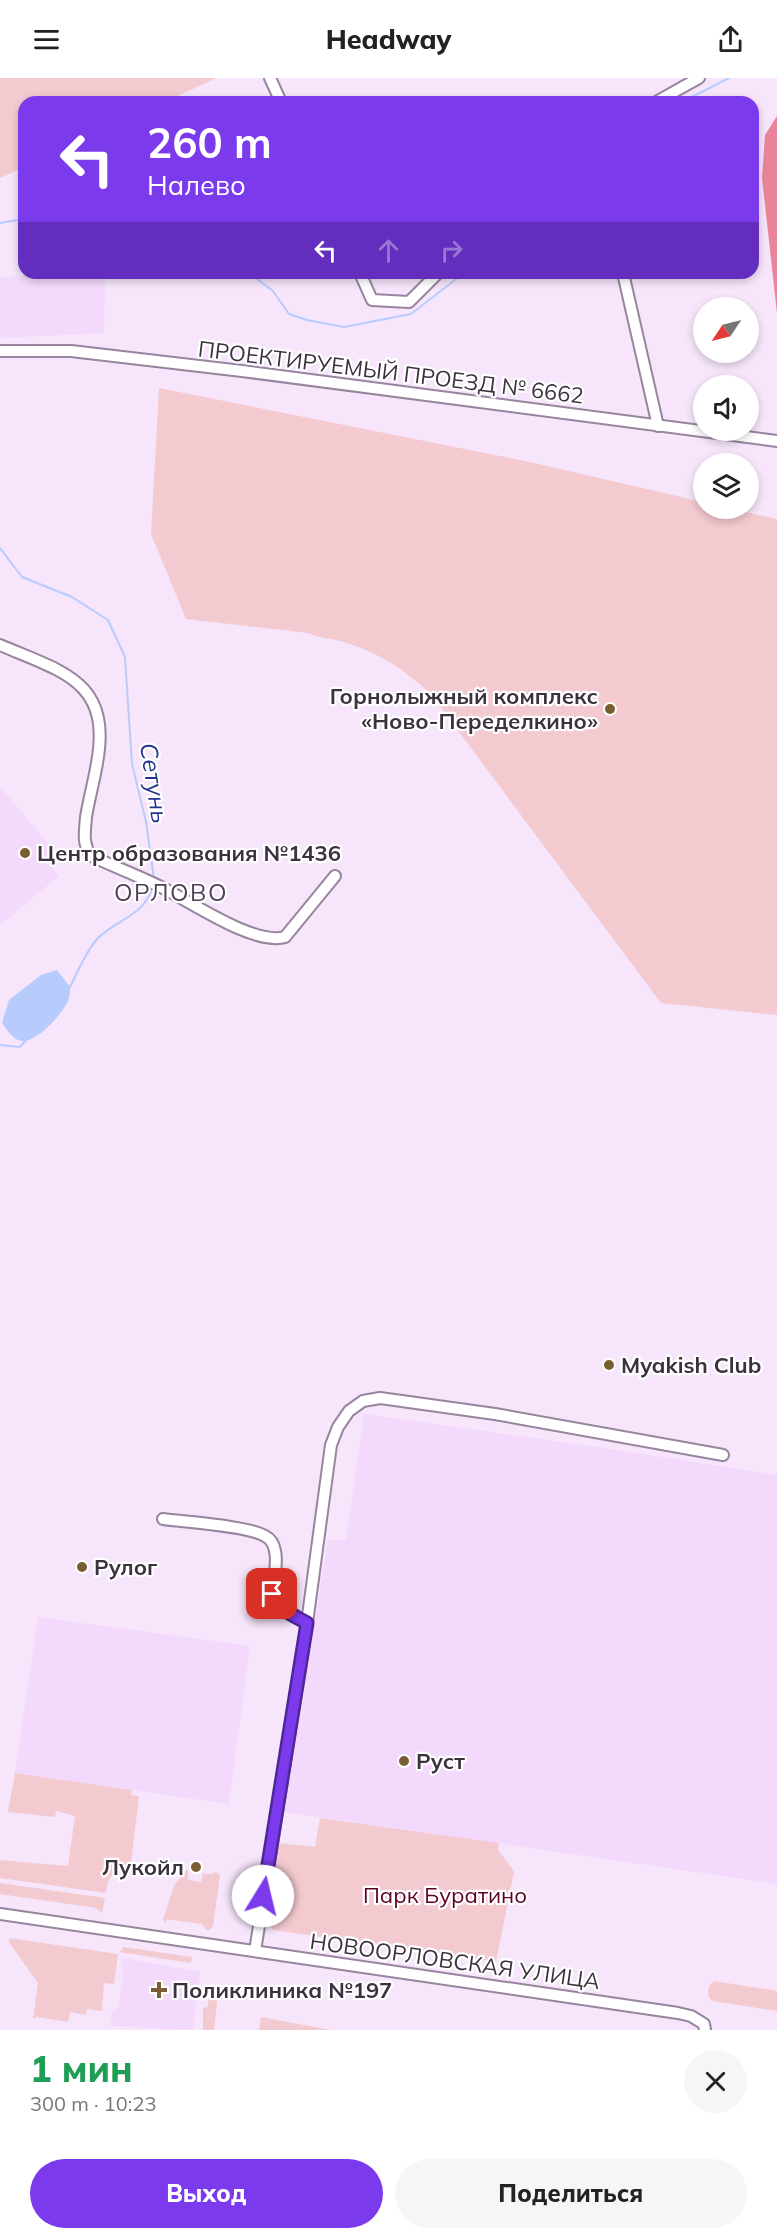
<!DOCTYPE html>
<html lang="ru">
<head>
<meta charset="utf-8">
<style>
  body { margin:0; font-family:Mulish,sans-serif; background:#f6f6f6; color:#222; height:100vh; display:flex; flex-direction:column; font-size:22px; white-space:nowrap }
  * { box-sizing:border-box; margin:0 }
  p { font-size:20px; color:#767676 }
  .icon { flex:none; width:33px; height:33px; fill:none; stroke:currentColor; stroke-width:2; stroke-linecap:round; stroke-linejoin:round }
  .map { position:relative; height:1952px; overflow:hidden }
  .drawer { display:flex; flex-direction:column; background:#fff; flex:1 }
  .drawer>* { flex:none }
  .hud { position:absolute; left:18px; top:18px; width:741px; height:183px; border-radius:18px; box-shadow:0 3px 9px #0003; background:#7c3aed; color:#fff; overflow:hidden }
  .needle { width:39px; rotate:235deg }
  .controls { position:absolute; left:693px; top:219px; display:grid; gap:12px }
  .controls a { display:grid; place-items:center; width:66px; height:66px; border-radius:50%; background:#fff; box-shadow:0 3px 9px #0003; font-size:30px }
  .pin { position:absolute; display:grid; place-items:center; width:51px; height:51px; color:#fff; margin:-26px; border-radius:12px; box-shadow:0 3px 9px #0006 }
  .me { position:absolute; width:66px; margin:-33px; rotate:9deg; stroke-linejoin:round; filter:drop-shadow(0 0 4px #0008) }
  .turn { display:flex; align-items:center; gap:21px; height:126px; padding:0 30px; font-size:27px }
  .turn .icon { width:78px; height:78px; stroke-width:2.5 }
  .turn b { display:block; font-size:42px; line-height:51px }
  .lanes { display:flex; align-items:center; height:57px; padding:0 30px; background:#0003; justify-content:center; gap:30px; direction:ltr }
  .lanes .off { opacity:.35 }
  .round { display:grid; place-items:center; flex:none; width:63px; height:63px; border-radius:32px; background:#f6f6f6 }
  .headline { display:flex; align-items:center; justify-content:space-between; height:102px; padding:0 30px }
  h1 { font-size:36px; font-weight:800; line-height:45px; color:#1e9e55 }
  .action { display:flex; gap:12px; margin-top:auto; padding:12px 30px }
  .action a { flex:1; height:69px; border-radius:36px; background:#7c3aed; color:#fff; font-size:24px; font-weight:800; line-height:69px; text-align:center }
  .action a+a { background:#f6f6f6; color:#222 }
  header { display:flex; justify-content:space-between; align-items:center; height:78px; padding:0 30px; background:#fff; font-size:27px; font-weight:800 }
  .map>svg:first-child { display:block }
</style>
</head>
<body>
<header><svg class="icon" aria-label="menu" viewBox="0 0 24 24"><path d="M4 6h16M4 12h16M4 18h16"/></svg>Headway<svg class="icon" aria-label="share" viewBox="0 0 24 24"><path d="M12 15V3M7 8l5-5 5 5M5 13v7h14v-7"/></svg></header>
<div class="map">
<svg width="777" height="1952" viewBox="0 0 777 1952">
  <rect width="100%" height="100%" fill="#f6e5fb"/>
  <!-- built -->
  <g fill="#f3d9fc">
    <path d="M 43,195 L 105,195 L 104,255 L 0,260 L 0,200 Z"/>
    <path d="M 0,709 L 52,770 L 46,781 L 59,798 L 0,847 Z"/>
    <path d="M 364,1336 L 611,1371 L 777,1397 L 777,1806 L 284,1734 L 328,1462 L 346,1462 Z"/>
    <path d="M 38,1539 L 250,1568 L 229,1726 L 15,1695 Z"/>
    <path d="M 122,1880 L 200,1894 L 193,1952 L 110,1948 L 112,1933 L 119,1929 L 123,1894 L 121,1893 Z"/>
  </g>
  <!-- green -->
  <g fill="#f3cad0">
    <path d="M 0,0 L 216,0 L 165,24 L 24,24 L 24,89 L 0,100 Z"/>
    <path d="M 159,310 L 525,383 L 703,424 L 704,430 L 731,431 L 777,441 L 777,937 L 661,925 L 430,615 C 401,589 378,574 340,563 C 329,560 319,560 308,555 L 186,541 L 151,456 Z"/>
    <path d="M 15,1695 L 132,1712 L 131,1717 L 139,1718 L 130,1794 C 111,1796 109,1795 106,1815 L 0,1800 L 0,1782 L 68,1788 L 75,1738 L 56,1733 L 55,1739 L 8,1734 Z"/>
    <path d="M 320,1740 L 499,1765 L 498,1772 L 514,1793 L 496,1884 L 273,1852 L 266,1839 L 277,1765 L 315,1769 Z"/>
    <path d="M 186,1792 L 188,1792 L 188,1802 L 201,1804 L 203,1795 L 211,1796 L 216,1794 L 220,1797 L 213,1848 L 210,1852 L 206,1852 L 202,1846 L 166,1841 L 167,1845 L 163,1842 L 174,1808 Z"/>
    <path d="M 0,1805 L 105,1820 L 102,1835 L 96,1830 L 0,1816 Z"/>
    <path d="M 9,1860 L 118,1876 L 114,1906 L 104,1905 L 102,1933 L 87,1931 L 86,1937 L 70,1934 L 68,1944 L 36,1939 L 33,1941 L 38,1905 L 9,1864 Z"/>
    <path d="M 123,1869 L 192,1879 L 191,1885 L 120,1874 Z"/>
    <path d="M 714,1903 L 777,1913 L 777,1933 L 712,1923 L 708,1917 L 709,1908 Z"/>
    <path d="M 209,1915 L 218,1916 L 214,1952 L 203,1952 L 203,1930 L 208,1929 Z"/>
    <path d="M 261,1939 L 330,1952 L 259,1952 Z"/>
  </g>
  <!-- forest -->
  <path fill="#e8859a" d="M 777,38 L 777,235 L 762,100 L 765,57 Z"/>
  <!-- water -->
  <path fill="#b8cbfd" d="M 57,892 L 70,909 C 70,913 70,919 68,923 C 62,936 34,969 18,962 C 11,959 6,950 2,945 L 9,922 L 41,897 Z"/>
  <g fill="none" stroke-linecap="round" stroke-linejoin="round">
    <!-- stream -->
    <g stroke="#b8cbfd" stroke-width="2">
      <path d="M 682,24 L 729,0"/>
      <path d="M 0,145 L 24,141"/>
      <path d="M 244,195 L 257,201 L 273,213 L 289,236 L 307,242 L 344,249 L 411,236 L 464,195"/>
      <path d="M 0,470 L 22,499 L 72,519 L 108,542 L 125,579 L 132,686 L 146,744 L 154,801"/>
      <path d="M 70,909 C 78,893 86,873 98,860 C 116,842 145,837 152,810"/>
      <path d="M 0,967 L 20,969 L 27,961"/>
    </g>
    <defs>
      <g id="minor">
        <path d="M 270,0 L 281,24"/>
        <path d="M 656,24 L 699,0"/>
        <path d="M 360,195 L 372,222 L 409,224 L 438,195"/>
        <path d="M 623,195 L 658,348"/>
        <path d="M 0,273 L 71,273 L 242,293 L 777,363"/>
        <path d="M 0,567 C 63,594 112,603 97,685 C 94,703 89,721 86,739 C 85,754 82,765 91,778 C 115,789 139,798 163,810 C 191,824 255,868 285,859 L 335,798"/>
        <path d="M 163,1441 C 185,1444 249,1448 265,1458 C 271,1461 274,1467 275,1473 C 279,1489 270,1507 274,1524 L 307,1545"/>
        <path d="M 0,1836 L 678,1935 L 691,1938 L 704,1946 L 705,1952"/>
        <path d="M 255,1873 L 307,1545 L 331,1367 L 338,1349 L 349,1333 L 363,1323 L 380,1320 L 495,1336 L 723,1377"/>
      </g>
    </defs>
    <!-- minor casing -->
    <use href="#minor" stroke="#98849e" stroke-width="14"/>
    <!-- minor -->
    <use href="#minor" stroke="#fff" stroke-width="10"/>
  </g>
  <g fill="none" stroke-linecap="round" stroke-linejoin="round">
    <defs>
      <path id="route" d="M 263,1818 L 307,1545 C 295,1538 275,1531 272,1516"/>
    </defs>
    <!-- route casing -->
    <use href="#route" stroke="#51269a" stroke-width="15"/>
    <!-- route -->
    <use href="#route" stroke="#7c3aed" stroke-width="10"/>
  </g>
  <!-- markers -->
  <g fill="#785e30" stroke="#fff" stroke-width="2">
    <circle cx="610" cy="631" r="6"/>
    <circle cx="25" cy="775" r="6"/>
    <circle cx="609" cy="1287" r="6"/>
    <circle cx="82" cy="1489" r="6"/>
    <circle cx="404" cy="1683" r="6"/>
    <circle cx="196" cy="1789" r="6"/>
    <path d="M156 1903h6v6h6v6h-6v6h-6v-6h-6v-6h6z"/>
  </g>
  <g text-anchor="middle" stroke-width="4.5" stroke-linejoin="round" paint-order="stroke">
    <!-- street labels -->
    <g font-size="22" fill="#3b323d" stroke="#fff">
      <text transform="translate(391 294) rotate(7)" y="8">ПРОЕКТИРУЕМЫЙ ПРОЕЗД № 6662</text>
      <text transform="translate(455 1883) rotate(8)" y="8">НОВООРЛОВСКАЯ УЛИЦА</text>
    </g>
    <!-- poi labels -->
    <g font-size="22" font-weight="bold" fill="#3b323d" stroke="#fff" text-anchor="start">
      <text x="598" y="626" text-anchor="end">Горнолыжный комплекс<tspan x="598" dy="25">«Ново-Переделкино»</tspan></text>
      <text x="37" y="783">Центр образования №1436</text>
      <text x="621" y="1295">Myakish Club</text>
      <text x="94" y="1497">Рулог</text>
      <text x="416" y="1691">Руст</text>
      <text x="184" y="1797" text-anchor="end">Лукойл</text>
      <text x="172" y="1920">Поликлиника №197</text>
    </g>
    <!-- park labels -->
    <g font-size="22" fill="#5d0024" stroke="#fff">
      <text x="445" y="1825">Парк Буратино</text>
    </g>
    <!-- water labels -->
    <g font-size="24" font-style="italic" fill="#21338f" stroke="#fff">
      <text transform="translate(154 705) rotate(81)" y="8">Сетунь</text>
    </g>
    <!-- neighbourhood labels -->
    <g font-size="24" letter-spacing="1.5" fill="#514057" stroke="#fff">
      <text x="171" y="823">ОРЛОВО</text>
    </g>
  </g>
</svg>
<div class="controls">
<a><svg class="needle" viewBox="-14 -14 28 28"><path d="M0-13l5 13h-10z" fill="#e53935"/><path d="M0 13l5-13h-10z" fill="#767676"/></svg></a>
<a><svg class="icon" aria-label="sound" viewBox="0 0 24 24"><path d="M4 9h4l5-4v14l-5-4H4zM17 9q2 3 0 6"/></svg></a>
<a><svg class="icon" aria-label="layers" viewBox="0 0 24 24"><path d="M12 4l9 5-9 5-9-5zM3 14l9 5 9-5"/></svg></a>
</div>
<div class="pin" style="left:272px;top:1516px;background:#d93025"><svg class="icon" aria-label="arrive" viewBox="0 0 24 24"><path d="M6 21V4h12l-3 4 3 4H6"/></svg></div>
<svg class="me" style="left:263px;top:1818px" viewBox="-20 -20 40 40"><circle r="19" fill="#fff"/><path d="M0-13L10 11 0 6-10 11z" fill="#7c3aed"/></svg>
<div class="hud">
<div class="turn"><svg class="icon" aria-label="left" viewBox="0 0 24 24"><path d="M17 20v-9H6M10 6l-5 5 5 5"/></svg><div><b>260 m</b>Налево</div></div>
<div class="lanes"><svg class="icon" aria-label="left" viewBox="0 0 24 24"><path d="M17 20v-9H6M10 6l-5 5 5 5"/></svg><svg class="icon off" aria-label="ahead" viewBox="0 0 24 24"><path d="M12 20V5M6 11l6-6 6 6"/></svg><svg class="icon off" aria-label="right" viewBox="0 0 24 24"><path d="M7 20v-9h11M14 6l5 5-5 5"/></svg></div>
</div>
</div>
<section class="drawer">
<div class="headline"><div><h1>1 мин</h1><p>300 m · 10:23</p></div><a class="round"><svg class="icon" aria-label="close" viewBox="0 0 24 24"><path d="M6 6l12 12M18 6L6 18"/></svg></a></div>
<div class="action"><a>Выход</a><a>Поделиться</a></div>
</section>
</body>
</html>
